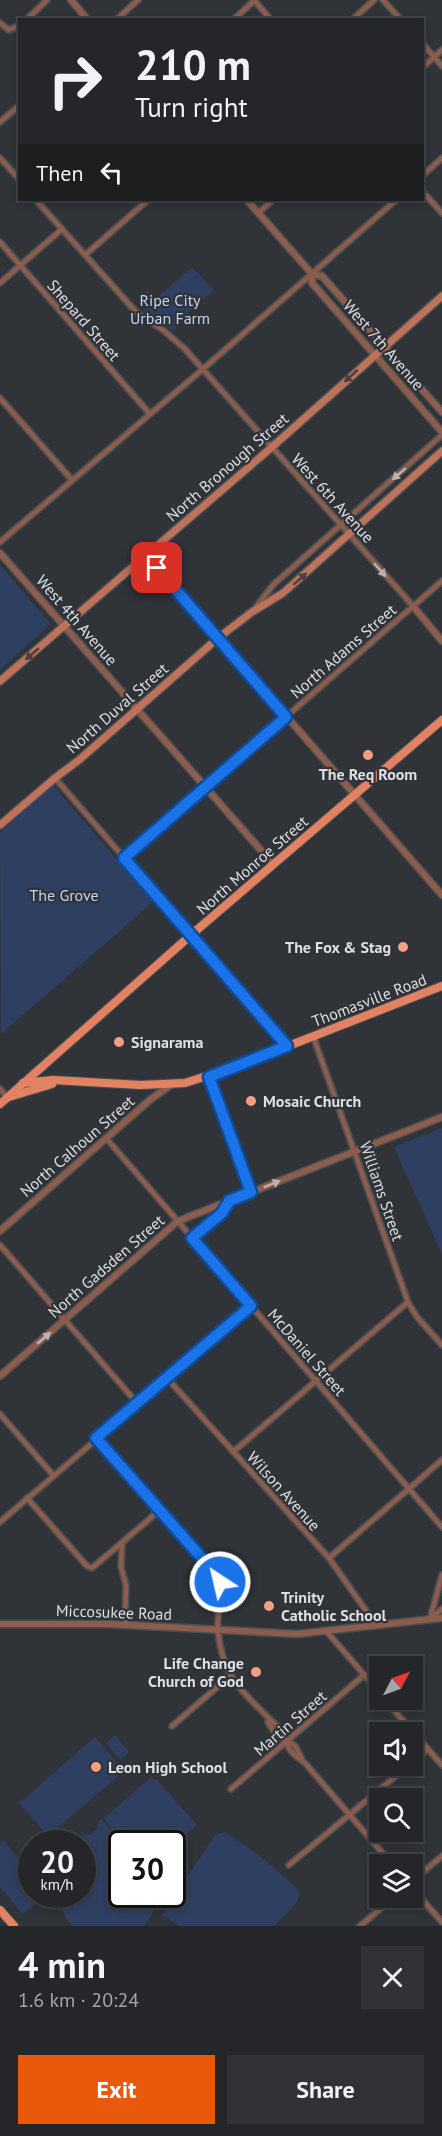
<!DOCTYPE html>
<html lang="en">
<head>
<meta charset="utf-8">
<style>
  body { margin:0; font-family:"PT Sans",sans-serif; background:#303235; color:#f1f3f6; height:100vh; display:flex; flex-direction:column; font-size:22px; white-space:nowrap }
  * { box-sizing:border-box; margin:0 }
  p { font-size:20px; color:#a3a5a8 }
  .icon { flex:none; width:33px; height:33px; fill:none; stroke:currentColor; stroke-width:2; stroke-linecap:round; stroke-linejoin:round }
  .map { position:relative; height:1926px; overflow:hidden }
  .side { display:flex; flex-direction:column; background:#242629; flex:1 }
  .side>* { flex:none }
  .top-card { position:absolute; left:18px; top:18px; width:406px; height:183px; border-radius:0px; box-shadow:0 3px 9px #0003,0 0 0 2px #414346; background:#242629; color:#f1f3f6; overflow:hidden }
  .needle { width:39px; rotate:49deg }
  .tools { position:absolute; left:369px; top:1656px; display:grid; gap:12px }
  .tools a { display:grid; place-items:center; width:54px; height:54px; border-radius:0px; background:#242629; box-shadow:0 3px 9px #0003,0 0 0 2px #414346; font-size:30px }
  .speed { position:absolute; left:18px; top:1830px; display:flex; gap:12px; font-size:30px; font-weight:700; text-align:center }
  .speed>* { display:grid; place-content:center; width:78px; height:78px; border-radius:50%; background:#242629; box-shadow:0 3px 9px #0003,0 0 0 2px #414346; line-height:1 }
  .speed small { font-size:15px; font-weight:400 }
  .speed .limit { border:3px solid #111; border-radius:9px; background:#fff; color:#111 }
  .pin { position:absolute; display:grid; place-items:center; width:51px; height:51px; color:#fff; margin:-26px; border-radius:12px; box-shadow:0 3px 9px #0006 }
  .me { position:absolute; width:66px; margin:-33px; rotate:325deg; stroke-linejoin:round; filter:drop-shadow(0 0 4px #0008) }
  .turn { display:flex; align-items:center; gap:21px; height:126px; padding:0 18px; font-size:27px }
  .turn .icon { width:78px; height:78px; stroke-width:2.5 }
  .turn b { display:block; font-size:42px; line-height:51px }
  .then { display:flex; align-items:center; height:57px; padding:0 18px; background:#0003; gap:12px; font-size:22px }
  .round { display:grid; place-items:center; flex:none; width:63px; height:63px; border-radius:0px; background:#303235 }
  .headline { display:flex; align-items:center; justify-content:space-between; height:102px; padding:0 18px }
  h1 { font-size:36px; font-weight:700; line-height:45px }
  .primary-button { display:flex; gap:12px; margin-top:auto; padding:12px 18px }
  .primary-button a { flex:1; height:69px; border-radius:0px; background:#ea580c; color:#fff; font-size:24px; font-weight:700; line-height:69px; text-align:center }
  .primary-button a+a { background:#303235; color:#f1f3f6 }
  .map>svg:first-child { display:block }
</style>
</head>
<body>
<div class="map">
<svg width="442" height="1926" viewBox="0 0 442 1926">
  <rect width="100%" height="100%" fill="#303337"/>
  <!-- green -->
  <g fill="#2f3f61">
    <path d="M 192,267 L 214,290 L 191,310 L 173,331 L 142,311 Z"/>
    <path d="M 0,565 L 51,624 L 0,670 Z"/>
    <path d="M 53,785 L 153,902 L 1,1034 L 0,832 Z"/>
    <path d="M 442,1128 L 442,1254 L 394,1147 Z"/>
    <path d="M 115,1735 L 129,1752 L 120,1760 L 106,1743 Z"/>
    <path d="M 95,1737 L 124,1771 L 48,1836 L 19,1803 Z"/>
    <path d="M 150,1778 L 157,1780 L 197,1825 C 170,1853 126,1852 104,1818 Z"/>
    <path d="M 101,1819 L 122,1843 L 122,1894 L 164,1895 L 144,1926 L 71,1926 L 54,1895 L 82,1894 L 82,1844 L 74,1843 L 84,1834 L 90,1835 L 98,1828 L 98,1822 Z"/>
    <path d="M 224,1832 C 249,1847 281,1871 300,1893 L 297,1902 L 274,1926 L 180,1926 L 162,1915 L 215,1835 Z"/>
    <path d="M 3,1840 L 31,1873 L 32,1894 L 46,1895 L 23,1914 L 0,1887 L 0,1842 Z"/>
  </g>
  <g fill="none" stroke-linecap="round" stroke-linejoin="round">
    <defs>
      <g id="minor">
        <path d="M 254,0 L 271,20"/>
        <path d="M 383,0 L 401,20"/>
        <path d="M 26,20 L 47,0"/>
        <path d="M 116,20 L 138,0"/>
        <path d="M 233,20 L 255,0"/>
        <path d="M 352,20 L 374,0"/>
        <path d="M 0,23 L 9,30 L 20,25"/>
        <path d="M 423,44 L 442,66"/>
        <path d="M 423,67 L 442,50"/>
        <path d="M 0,122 L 20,105"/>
        <path d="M 0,158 L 20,180"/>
        <path d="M 423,175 L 442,158"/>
        <path d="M 423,192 L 442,213"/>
        <path d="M 36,200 L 137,313 L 163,330 L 184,348 L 413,606"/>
        <path d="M 258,213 L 273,200"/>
        <path d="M 0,242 L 150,414"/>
        <path d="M 85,255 L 148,200"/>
        <path d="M 0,283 L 62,229"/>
        <path d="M 0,398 L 72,480"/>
        <path d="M 0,542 L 203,369 L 396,200"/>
        <path d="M 255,608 L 274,584 L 442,435"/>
        <path d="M 55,778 L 287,1046"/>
        <path d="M 124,858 L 442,581"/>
        <path d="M 313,1036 L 408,1302 L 417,1317 L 442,1345"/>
        <path d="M 209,1077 L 251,1192"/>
        <path d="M 0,1089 L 7,1097"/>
        <path d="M 106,1138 L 442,1527"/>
        <path d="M 192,1238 L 222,1213 L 229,1201"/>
        <path d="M 0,1245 L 137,1403"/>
        <path d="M 167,1378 L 329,1558 L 376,1625"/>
        <path d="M 0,1414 L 53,1475"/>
        <path d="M 96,1438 L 218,1576 C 224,1595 216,1613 218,1632 C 223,1680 246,1695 278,1727 C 284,1733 285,1744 291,1751 C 295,1756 300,1759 305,1763 L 392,1864"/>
        <path d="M 233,1452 L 408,1302"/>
        <path d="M 27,1498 L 87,1566 L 92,1568 L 160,1510"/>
        <path d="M 0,1522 L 251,1307"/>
        <path d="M 122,1544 L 121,1567 L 126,1585 L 125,1625"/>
        <path d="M 329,1558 L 442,1460"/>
        <path d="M 430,1619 L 442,1575"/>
        <path d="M 430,1619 L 442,1609"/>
        <path d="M 327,1632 L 380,1693"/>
        <path d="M 385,1700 L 442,1765"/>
        <path d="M 268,1722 L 275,1733 L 295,1746 L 302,1759"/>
        <path d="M 172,1726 L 230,1676"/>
        <path d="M 412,1762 L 428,1749"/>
        <path d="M 231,1789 L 364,1675"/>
        <path d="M 289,1865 L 408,1766"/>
        <path d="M 412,1881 L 442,1856"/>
        <path d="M 412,1888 L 442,1922"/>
        <path d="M 360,1926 L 393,1898"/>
      </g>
      <g id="tertiary">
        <path d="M 71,0 L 88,20"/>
        <path d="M 247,200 L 312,274 L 322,276 L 442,412"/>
        <path d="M 312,274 L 312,283 L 442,432"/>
        <path d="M 0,553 L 273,864"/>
        <path d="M 146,555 L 442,895"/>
        <path d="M 413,606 L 442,641"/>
        <path d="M 0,1231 L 151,1099 L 172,1084"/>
        <path d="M 0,1376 L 178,1221 L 442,1117"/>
        <path d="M 0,1624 L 108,1624 L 297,1634 L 442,1618"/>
      </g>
      <g id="secondary">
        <path d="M 0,681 L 272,447 L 442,296"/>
        <path d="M 0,825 L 55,778 L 79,760 L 218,638 L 252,612 L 283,593 L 442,451"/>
      </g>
      <g id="primary">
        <path d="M 23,1083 L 53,1080 L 141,1085 L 185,1083 L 237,1066 L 442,986"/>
        <path d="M 9,1097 L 52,1084"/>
        <path d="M 0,1104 L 191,935 L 442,720"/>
        <path d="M 0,1910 L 14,1926"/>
      </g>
    </defs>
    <!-- minor casing -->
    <use href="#minor" stroke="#4c4f52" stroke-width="8"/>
    <!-- tertiary casing -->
    <use href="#tertiary" stroke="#4c4f52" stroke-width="9"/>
    <!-- secondary casing -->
    <use href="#secondary" stroke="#4c4f52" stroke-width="10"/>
    <!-- primary casing -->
    <use href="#primary" stroke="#4c4f52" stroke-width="10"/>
    <!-- minor -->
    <use href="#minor" stroke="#8c5c4d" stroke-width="4.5"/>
    <!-- tertiary -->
    <use href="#tertiary" stroke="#8c5c4d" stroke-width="6"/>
    <!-- secondary -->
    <use href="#secondary" stroke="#bd725a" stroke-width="7"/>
    <!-- primary -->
    <use href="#primary" stroke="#e28263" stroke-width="8"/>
  </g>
  <!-- one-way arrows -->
  <defs><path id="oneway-solid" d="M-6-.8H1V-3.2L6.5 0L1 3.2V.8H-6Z" transform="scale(1.5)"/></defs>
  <g fill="#4c403e">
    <use href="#oneway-solid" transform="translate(351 376) rotate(138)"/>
    <use href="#oneway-solid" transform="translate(300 579) rotate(-41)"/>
    <use href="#oneway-solid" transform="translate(32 654) rotate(139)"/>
  </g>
  <g fill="#c1b1ae">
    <use href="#oneway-solid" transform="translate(399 474) rotate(139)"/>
    <use href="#oneway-solid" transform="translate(380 570) rotate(48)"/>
    <use href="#oneway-solid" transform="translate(272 1184) rotate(-22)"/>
    <use href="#oneway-solid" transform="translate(44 1338) rotate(-41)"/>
  </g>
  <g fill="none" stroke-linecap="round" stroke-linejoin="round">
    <defs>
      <path id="route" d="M 157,568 L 286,717 L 124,858 L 287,1046 L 209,1077 L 251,1192 L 229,1201 L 222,1213 L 192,1238 L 251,1306 L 96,1438 L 216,1574 L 220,1582"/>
    </defs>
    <!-- route casing -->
    <use href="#route" stroke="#114b97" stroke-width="15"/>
    <!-- route -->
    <use href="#route" stroke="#1a73e8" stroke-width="10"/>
  </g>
  <!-- markers -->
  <g fill="#f39f84" stroke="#303337" stroke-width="2">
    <circle cx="368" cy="755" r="6"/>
    <circle cx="403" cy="947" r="6"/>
    <circle cx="119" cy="1042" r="6"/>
    <circle cx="251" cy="1101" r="6"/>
    <circle cx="269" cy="1606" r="6"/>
    <circle cx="256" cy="1672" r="6"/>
    <circle cx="96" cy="1767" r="6"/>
  </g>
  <g text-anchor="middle" stroke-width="4.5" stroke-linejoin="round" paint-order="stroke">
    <!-- park labels -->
    <g font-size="16" fill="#c3d3f3" stroke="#303337">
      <text x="170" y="306">Ripe City<tspan x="170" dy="18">Urban Farm</tspan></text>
      <text x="64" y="901">The Grove</text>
    </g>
    <!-- street labels -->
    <g font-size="16" fill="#dddfe2" stroke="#303337">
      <text transform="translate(84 320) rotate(49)" y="6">Shepard Street</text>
      <text transform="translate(384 345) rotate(49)" y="6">West 7th Avenue</text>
      <text transform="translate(227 467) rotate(-41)" y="6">North Bronough Street</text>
      <text transform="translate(333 498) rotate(48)" y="6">West 6th Avenue</text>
      <text transform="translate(77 620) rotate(49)" y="6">West 4th Avenue</text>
      <text transform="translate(343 651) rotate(-41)" y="6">North Adams Street</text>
      <text transform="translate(117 708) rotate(-41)" y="6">North Duval Street</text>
      <text transform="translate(252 865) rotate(-41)" y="6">North Monroe Street</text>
      <text transform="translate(369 1000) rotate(-21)" y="6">Thomasville Road</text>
      <text transform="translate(77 1146) rotate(-41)" y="6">North Calhoun Street</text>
      <text transform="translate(382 1191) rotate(71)" y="6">Williams Street</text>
      <text transform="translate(106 1266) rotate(-41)" y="6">North Gadsden Street</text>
      <text transform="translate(307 1352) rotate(49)" y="6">McDaniel Street</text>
      <text transform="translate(284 1491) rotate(48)" y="6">Wilson Avenue</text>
      <text transform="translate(114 1612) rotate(2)" y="6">Miccosukee Road</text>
      <text transform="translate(290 1723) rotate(-41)" y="6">Martin Street</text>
    </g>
    <!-- poi labels -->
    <g font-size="16" font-weight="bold" fill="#dddfe2" stroke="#303337" text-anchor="start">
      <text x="368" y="780" text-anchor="middle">The Req Room</text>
      <text x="391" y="953" text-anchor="end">The Fox &amp; Stag</text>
      <text x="131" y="1048">Signarama</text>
      <text x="263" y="1107">Mosaic Church</text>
      <text x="281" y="1603">Trinity<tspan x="281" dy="18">Catholic School</tspan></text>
      <text x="244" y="1669" text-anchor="end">Life Change<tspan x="244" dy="18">Church of God</tspan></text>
      <text x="108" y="1773">Leon High School</text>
    </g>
  </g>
</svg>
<div class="tools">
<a><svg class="needle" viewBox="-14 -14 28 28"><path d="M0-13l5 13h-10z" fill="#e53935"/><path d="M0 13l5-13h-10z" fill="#a3a5a8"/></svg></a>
<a><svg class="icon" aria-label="sound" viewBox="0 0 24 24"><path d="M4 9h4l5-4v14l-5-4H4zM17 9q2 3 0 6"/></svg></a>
<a><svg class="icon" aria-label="search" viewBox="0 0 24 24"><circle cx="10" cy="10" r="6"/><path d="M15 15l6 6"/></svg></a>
<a><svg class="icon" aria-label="layers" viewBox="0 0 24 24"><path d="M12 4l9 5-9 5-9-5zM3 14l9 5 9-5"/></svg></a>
</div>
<div class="speed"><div>20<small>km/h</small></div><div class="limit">30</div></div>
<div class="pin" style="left:157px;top:568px;background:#d93025"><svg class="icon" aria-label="arrive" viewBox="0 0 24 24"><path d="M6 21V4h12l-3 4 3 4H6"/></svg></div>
<svg class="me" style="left:220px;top:1582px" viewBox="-20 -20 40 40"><circle r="17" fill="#1a73e8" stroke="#fff" stroke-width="3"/><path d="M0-11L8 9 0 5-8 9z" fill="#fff"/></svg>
<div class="top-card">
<div class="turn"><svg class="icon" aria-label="right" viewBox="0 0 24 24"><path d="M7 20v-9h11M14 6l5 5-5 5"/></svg><div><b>210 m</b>Turn right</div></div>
<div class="then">Then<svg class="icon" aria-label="left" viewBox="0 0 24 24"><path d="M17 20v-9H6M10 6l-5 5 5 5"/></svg></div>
</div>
</div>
<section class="side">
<div class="headline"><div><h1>4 min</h1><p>1.6 km · 20:24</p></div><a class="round"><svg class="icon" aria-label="close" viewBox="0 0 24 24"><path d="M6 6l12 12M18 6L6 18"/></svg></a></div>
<div class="primary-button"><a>Exit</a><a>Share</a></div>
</section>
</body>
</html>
